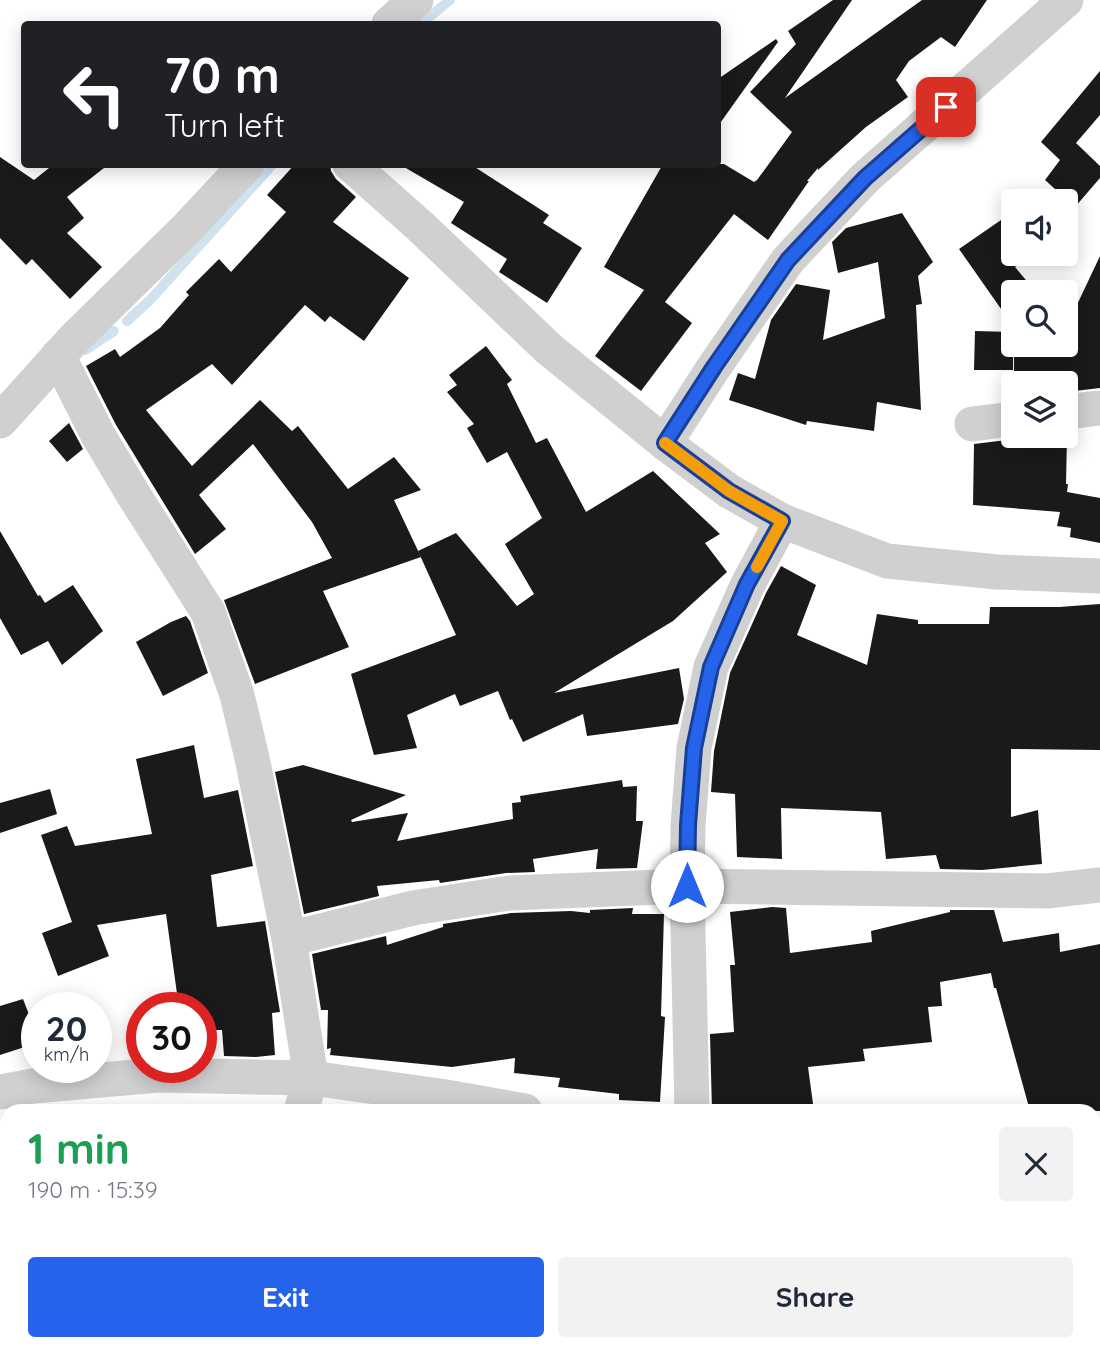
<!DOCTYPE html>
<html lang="en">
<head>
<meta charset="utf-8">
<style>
  body { margin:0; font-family:Quicksand,sans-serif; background:#f2f2f3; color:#1f2937; height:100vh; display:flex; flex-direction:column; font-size:26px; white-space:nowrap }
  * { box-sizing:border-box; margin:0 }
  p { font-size:23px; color:#747a83 }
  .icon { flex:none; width:38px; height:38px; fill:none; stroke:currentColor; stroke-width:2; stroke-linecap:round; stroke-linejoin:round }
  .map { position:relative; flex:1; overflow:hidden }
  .sheet { position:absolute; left:0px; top:1104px; width:1101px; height:247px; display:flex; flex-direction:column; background:#fff; border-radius:21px 21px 0 0; box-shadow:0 4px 18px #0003 }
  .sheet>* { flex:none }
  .hud { position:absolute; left:21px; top:21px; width:700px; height:147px; border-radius:7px; box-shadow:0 4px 18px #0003; background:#202124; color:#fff; overflow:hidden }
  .fabs { position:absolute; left:1001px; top:189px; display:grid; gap:14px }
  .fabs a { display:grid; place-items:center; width:77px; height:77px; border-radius:7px; background:#fff; box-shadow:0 4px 18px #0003; font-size:35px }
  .speed { position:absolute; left:21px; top:992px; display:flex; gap:14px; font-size:35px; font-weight:700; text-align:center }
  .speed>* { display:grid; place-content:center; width:91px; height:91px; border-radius:50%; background:#fff; box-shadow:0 4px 18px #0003; line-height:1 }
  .speed small { font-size:18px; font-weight:400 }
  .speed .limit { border:10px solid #d22; background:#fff; color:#111 }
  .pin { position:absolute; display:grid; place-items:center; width:60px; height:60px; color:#fff; margin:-30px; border-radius:14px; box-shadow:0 4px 10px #0006 }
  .me { position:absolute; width:77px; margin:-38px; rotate:0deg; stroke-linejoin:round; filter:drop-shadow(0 0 5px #0008) }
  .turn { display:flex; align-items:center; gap:24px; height:147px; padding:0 28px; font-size:32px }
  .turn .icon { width:91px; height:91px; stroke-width:2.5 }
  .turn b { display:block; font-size:49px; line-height:60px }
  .round { display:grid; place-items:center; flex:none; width:74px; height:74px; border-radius:7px; background:#f2f2f3 }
  .summary { display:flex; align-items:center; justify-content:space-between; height:119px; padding:0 28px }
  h1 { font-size:42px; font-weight:700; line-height:52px; color:#1e9e55 }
  .cta { display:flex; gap:14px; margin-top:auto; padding:14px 28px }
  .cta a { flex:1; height:80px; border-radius:7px; background:#2563eb; color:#fff; font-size:28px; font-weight:700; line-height:80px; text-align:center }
  .cta a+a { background:#f2f2f3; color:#1f2937 }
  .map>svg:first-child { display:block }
</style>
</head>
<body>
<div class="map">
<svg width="1100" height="1350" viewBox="0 0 1100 1350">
  <rect width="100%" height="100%" fill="#fff"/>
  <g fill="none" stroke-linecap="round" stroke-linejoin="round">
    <!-- stream -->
    <g stroke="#cfe2ee" stroke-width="10">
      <path d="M 421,24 L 450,0"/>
      <path d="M 127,321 L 150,300 L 273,164"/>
      <path d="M 85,350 L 114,331"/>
    </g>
  </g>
  <!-- building -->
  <g fill="#1a1a1a">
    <path d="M 833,0 L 852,0 L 785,98 L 922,0 L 987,0 L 955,47 L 941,37 L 909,61 L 896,80 L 908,97 L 866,127 L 818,170 L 818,168 L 807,181 L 809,181 L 768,240 L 734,214 L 665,302 L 692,323 L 641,391 L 595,356 L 644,290 L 604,267 L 663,164 L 724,164 L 754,182 L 757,180 L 792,132 L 750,92 L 796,44 L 788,31 Z"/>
    <path d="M 776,39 L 778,42 L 718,126 L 718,79 Z"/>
    <path d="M 1100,71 L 1100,115 L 1076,143 L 1100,166 L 1100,178 L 1075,207 L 1045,180 L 1060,160 L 1041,142 Z"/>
    <path d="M 0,157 L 34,180 L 54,164 L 109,164 L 67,197 L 84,218 L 67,233 L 102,267 L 70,299 L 32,259 L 26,265 L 0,238 Z"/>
    <path d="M 295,164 L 330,164 L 331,171 L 336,179 L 356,197 L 333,222 L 409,278 L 364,341 L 330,316 L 325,322 L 305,305 L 232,385 L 212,364 L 146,410 L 192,466 L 260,400 L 292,431 L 298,426 L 348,489 L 394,457 L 421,490 L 394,500 L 421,557 L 323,591 L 349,647 L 255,684 L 224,600 L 332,558 L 312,522 L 253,444 L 199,495 L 226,529 L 195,554 L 116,425 L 86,366 L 115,349 L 120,357 L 160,328 L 189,295 L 186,292 L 219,259 L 231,272 L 286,212 L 267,195 Z"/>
    <path d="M 399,164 L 470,164 L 549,215 L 543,223 L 582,248 L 547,303 L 499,272 L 507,259 L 451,223 L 464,202 Z"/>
    <path d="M 902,213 L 933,262 L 918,276 L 922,304 L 916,305 L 921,410 L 877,402 L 874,431 L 807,421 L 806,425 L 729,400 L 738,373 L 755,379 L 771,320 L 796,284 L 830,290 L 823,340 L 885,318 L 878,262 L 838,273 L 832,242 L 846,228 Z"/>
    <path d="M 1001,220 L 1013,238 L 1013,254 L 1024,254 L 1027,259 L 1015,267 L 1036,292 L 1013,292 L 1013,326 L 959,249 Z"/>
    <path d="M 1100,256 L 1100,388 L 1066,392 L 1066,383 L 1014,383 L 1014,345 L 1066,345 L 1066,328 Z"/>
    <path d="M 975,331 L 1013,332 L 1013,370 L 974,370 Z"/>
    <path d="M 486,346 L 512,380 L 507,384 L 536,443 L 547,438 L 586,512 L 653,471 L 720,534 L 705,543 L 727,572 L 673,621 L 554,693 L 679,668 L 684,699 L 678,724 L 587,736 L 583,714 L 523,742 L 512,719 L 510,720 L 498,691 L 460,706 L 455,694 L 407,715 L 417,748 L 374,755 L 351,674 L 456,635 L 418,551 L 456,533 L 517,606 L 534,594 L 505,544 L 542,518 L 507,452 L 487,463 L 467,428 L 474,424 L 447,392 L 457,385 L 449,375 Z"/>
    <path d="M 69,423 L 83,449 L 67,462 L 49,441 Z"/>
    <path d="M 1024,436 L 1067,436 L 1066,484 L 1068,484 L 1067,492 L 1100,498 L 1100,543 L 1070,537 L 1071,528 L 1057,526 L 1060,512 L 973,505 L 974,444 L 1015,439 Z"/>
    <path d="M 0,531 L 38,596 L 40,595 L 45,603 L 73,585 L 103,631 L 62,665 L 48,641 L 21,655 L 0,618 Z"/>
    <path d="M 781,566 L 816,585 L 797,635 L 867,665 L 877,614 L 918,620 L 918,624 L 989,624 L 990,607 L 1059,607 L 1100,604 L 1100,750 L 1011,749 L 1011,817 L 1038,810 L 1042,864 L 982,870 L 940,869 L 936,855 L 886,859 L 881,812 L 781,808 L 782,859 L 737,857 L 735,794 L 711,792 L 714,751 L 730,673 L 766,593 Z"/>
    <path d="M 186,616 L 190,621 L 208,673 L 163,696 L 136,642 L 171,622 Z"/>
    <path d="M 194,745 L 204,798 L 238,790 L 253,866 L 211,875 L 217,927 L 265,921 L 280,1012 L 272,1013 L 275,1055 L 256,1057 L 224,1056 L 222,1030 L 211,1030 L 210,1013 L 201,1014 L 201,1008 L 179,1008 L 166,914 L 97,925 L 109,956 L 58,976 L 42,933 L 72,922 L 41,835 L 67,826 L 75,846 L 152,834 L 136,759 Z"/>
    <path d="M 303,765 L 406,795 L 351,820 L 352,822 L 408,813 L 397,841 L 513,819 L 512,803 L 521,802 L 520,796 L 622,780 L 623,787 L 637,786 L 636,821 L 643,821 L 637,868 L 596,869 L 598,849 L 533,859 L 535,872 L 506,873 L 440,883 L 439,880 L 377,886 L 379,896 L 304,914 L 275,772 Z"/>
    <path d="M 50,789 L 57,814 L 0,833 L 0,803 Z"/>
    <path d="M 772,907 L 786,908 L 790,953 L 872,942 L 871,931 L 950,912 L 950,910 L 994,910 L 1003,942 L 1059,933 L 1060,952 L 1100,944 L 1100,1111 L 1072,1111 L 1070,1105 L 1039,1111 L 1030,1111 L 996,988 L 994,988 L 991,973 L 940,982 L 942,1006 L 928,1007 L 932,1042 L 863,1049 L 865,1061 L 808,1067 L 814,1111 L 712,1111 L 710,1034 L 734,1032 L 730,965 L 735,965 L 730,912 Z"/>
    <path d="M 633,908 L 632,914 L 664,914 L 661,1016 L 665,1017 L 660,1102 L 619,1100 L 619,1094 L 558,1087 L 560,1078 L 514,1073 L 515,1058 L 452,1067 L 330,1055 L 331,1048 L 327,1049 L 328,1010 L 321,1010 L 312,954 L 386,936 L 387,945 L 443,927 L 443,924 L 511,913 L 571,911 L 590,913 L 590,910 Z"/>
    <path d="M 23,999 L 37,1035 L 37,1043 L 0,1055 L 0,1006 Z"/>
  </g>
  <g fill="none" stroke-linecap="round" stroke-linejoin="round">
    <!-- street -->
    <g stroke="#d0d0d0" stroke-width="35">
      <path d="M 389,24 L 416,0"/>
      <path d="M 350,164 L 421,227 L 549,349 L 665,443 L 729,491 L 782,521 L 887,561 L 997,572 L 1100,576"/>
      <path d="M 58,356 L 98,435 L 133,494 L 208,612 L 237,695 L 252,758 L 289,939 L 311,1078 L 301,1111"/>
      <path d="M 1066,412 L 1100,408"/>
      <path d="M 0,421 L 74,339 L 187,228 L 247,164"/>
      <path d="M 972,424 L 1013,419"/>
      <path d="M 665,443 L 714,367 L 788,260 L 865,178 L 1066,0"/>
      <path d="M 289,939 L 413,908 L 509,893 L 687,886 L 1047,891 L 1100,885"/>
      <path d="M 0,1092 L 33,1086 L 158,1075 L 311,1078 L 440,1096 L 525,1111"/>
      <path d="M 692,1111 L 687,886 L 688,825 L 694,748 L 711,667 L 748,584 L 782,521"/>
      <path d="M 706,1344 L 707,1350"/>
      <path d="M 213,1350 L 216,1344"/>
    </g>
  </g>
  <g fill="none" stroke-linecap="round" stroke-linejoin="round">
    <defs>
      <path id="route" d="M 687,886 L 688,825 L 694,748 L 711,667 L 747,584 L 782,521 L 729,491 L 665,443 L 714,367 L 788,260 L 865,178 L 946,107"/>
    </defs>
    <!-- route casing -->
    <use href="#route" stroke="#184099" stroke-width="18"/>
    <!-- route -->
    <use href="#route" stroke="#2563eb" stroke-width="12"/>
    <!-- slow -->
    <path stroke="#f59e0b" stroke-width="12" d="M 665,443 L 729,491 L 782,521 L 757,567"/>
  </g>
</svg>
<div class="fabs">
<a><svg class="icon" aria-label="sound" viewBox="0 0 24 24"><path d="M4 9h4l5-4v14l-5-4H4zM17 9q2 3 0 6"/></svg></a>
<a><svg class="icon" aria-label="search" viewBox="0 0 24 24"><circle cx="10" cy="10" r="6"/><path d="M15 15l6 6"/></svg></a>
<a><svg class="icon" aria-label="layers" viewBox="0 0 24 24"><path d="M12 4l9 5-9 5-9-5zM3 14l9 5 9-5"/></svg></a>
</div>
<div class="speed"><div>20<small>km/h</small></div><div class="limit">30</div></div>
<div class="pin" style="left:946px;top:107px;background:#d93025"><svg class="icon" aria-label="arrive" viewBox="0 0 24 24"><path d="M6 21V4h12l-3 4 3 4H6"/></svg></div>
<svg class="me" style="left:687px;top:886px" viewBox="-20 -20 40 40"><circle r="19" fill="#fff"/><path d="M0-13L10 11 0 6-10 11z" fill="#2563eb"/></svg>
<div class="hud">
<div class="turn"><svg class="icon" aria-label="left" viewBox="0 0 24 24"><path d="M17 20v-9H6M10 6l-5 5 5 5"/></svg><div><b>70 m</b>Turn left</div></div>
</div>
<section class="sheet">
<div class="summary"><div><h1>1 min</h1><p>190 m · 15:39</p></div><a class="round"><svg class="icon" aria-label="close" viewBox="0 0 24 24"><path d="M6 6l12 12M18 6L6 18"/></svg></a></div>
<div class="cta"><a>Exit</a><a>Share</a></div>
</section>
</div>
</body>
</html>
